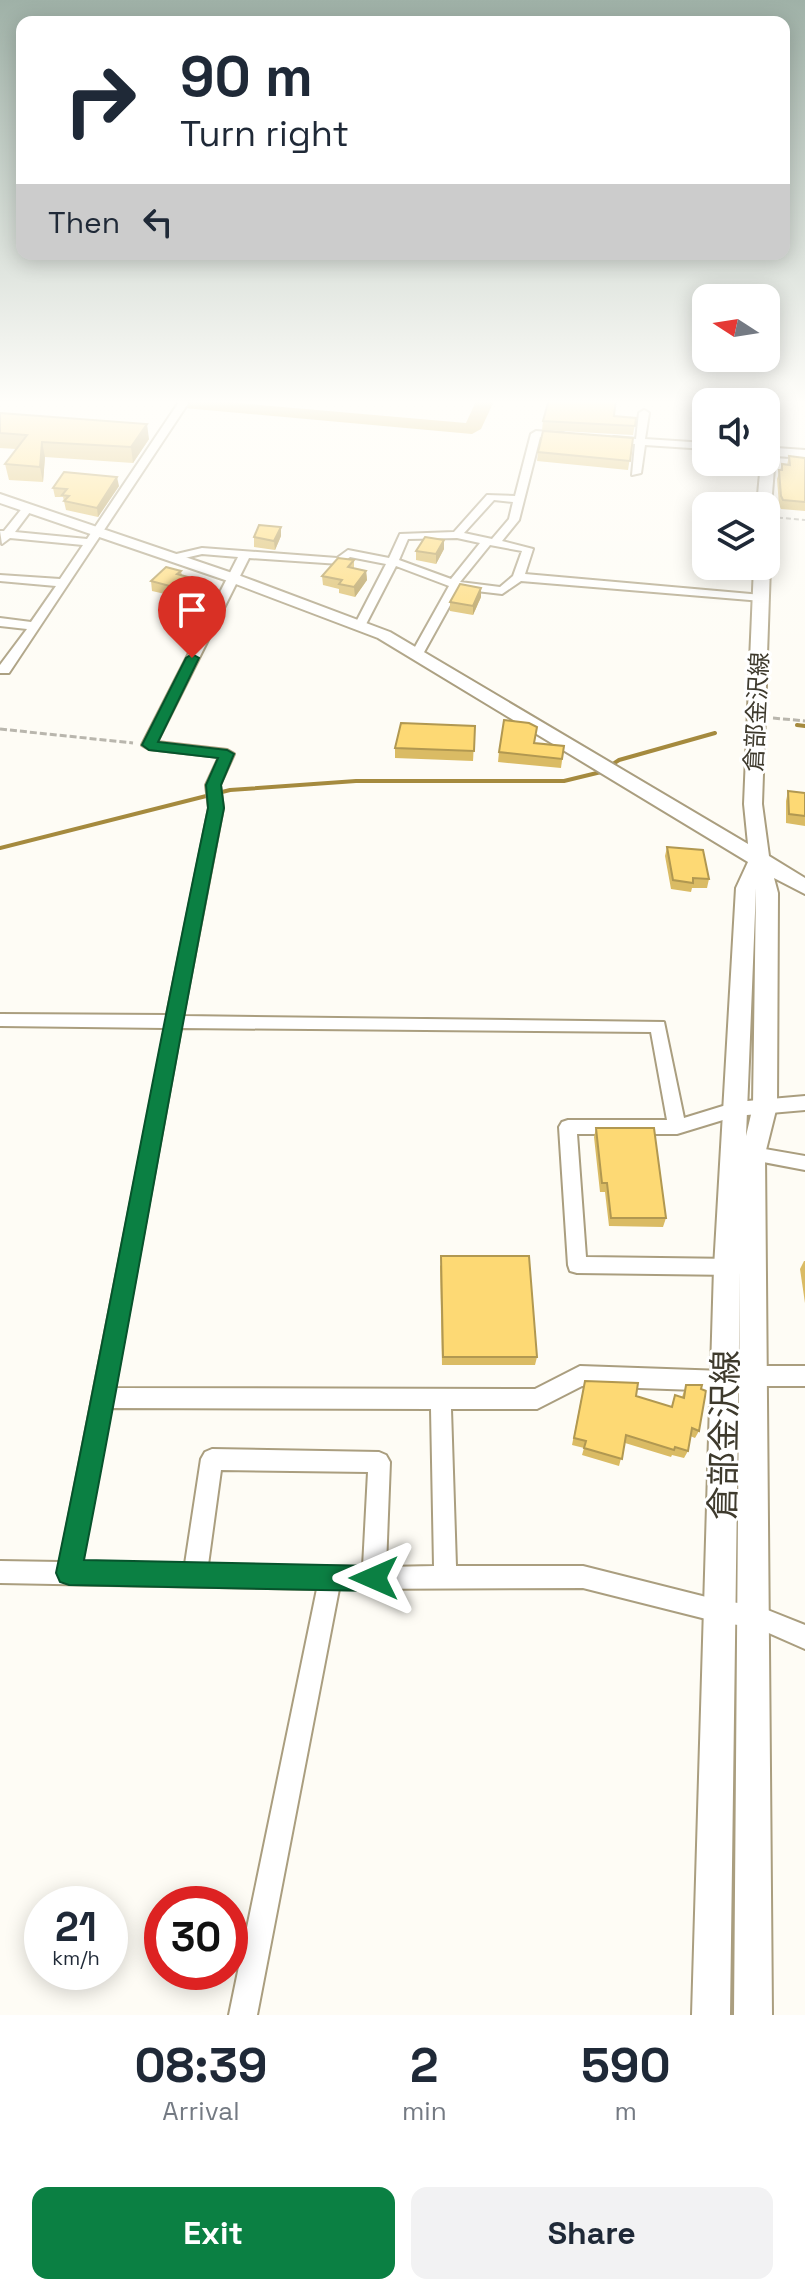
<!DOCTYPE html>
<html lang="en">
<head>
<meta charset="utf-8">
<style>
  body { margin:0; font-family:"Space Grotesk","Noto Sans JP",sans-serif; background:#f2f2f3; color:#1f2937; height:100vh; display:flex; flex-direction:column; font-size:30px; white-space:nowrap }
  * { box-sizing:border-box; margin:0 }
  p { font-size:26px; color:#747a83 }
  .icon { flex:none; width:44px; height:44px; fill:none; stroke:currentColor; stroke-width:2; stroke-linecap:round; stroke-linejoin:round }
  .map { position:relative; height:2015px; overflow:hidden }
  .details { display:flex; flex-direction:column; background:#fff; flex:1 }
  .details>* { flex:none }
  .top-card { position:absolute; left:16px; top:16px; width:774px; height:244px; border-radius:16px; box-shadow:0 4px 20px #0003; background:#fff; color:#1f2937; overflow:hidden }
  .needle { width:52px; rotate:282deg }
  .fabs { position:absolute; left:692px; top:284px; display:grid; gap:16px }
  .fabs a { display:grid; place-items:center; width:88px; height:88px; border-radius:16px; background:#fff; box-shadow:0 4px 20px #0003; font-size:40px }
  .speed { position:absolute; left:24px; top:1886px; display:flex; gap:16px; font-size:40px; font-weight:700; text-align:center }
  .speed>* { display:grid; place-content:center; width:104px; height:104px; border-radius:50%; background:#fff; box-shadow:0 4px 20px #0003; line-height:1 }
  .speed small { font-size:20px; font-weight:400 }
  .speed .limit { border:12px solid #d22; background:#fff; color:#111 }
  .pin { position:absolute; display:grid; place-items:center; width:68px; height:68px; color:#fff; margin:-82px -34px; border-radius:50% 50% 50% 0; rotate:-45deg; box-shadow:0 0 8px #0007 }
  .pin .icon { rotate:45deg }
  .me { position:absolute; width:88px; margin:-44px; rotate:270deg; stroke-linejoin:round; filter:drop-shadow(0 0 6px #0008) }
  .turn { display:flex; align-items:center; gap:28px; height:168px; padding:0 32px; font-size:36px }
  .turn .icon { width:104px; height:104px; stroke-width:2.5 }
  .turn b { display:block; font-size:56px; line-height:68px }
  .then { display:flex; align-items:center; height:76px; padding:0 32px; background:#0003; gap:16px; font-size:30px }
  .eta { display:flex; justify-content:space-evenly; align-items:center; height:136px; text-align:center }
  .eta b { font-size:48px; font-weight:600; line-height:56px }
  .action { display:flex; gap:16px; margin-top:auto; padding:16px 32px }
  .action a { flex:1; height:92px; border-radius:16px; background:#0b8043; color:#fff; font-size:32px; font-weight:600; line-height:92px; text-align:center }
  .action a+a { background:#f2f2f3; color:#1f2937 }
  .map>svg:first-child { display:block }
</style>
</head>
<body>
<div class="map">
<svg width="805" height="2015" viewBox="0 0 805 2015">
  <rect width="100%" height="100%" fill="#fefcf5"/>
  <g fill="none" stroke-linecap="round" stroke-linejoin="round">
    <!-- stream -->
    <g stroke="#a58a3e" stroke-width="4">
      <path d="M 797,725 L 805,726"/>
      <path d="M 0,848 L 230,790 L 356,781 L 564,781 L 601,772 L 619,760 L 715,733"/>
    </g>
    <!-- river -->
    <path fill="#d1ad46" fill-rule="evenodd" d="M 192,399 L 466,423 L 477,399 L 495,399 L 481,429 L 472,434 L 184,408 L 181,404 L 184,400 Z"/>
    <defs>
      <g id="street">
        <path d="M 181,399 L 191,399 L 9,673 L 0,673 L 0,665 L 27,629 L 0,626 L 0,618 L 31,622 L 56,586 L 0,581 L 0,575 L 60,579 L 83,545 L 10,538 L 2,544 L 0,531 L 4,531 L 24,506 L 28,505 L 33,508 L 15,532 L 87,539 Z"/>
        <path d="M 644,410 L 649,413 L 645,439 L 706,443 L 706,449 L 645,445 L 641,473 L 632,475 L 635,444 L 614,443 L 609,440 L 614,437 L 636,439 L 639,413 Z"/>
        <path d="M 536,431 L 563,433 L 568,436 L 563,439 L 540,437 L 519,520 L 502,541 L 533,549 L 525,574 L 762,595 L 768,598 L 762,601 L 521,581 L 502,594 L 459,589 L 423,654 L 417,658 L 411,654 L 449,586 L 396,566 L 364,628 L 360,630 L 354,626 L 386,564 L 350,557 L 340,564 L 249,558 L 157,742 L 227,750 L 234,754 L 220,785 L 223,808 L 183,1016 L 664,1022 L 684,1118 L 736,1102 L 805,1096 L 805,1110 L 736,1116 L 677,1134 L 577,1134 L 586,1257 L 735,1259 L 742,1261 L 744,1267 L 742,1273 L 735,1275 L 577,1273 L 570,1271 L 568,1265 L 559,1127 L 562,1122 L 568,1120 L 667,1120 L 651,1032 L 181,1028 L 115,1388 L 535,1389 L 580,1366 L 724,1371 L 752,1366 L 805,1366 L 805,1386 L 752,1386 L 724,1391 L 582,1386 L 537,1409 L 451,1409 L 456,1566 L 583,1566 L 722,1601 L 755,1605 L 805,1625 L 805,1649 L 755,1627 L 722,1623 L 583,1588 L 339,1589 L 257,2015 L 229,2015 L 317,1589 L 0,1583 L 0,1561 L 60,1562 L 165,1028 L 0,1026 L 0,1014 L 167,1015 L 209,808 L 206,785 L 219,757 L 149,749 L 142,745 L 238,557 L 202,554 L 172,561 L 167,558 L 168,556 L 202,548 L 337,558 L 348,550 L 389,558 L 400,534 L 454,532 L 487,495 L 515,496 L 531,434 ZM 494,500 L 513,502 L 509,519 L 492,539 L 464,533 ZM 457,538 L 480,543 L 451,579 L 399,560 L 408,539 ZM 490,545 L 522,551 L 513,576 L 500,587 L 460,582 ZM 111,1408 L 431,1409 L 434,1566 L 386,1567 L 390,1462 L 386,1455 L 379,1452 L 212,1449 L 205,1452 L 201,1459 L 185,1564 L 82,1562 ZM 221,1470 L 368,1472 L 363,1567 L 208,1565 Z"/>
        <path d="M 753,1147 L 805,1156 L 805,1170 L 747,1159 L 744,1154 L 747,1149 Z"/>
      </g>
      <g id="secondary">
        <path d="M 761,399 L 773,399 L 776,448 L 805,450 L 805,458 L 775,456 L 771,506 L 766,510 L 766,506 L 757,506 L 761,462 L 766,462 L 766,402 L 761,402 Z"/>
        <path d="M 0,494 L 238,575 L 390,632 L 748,844 L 744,804 L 754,566 L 766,566 L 766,562 L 770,566 L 762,804 L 769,856 L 805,878 L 805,894 L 774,878 L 778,893 L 777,1106 L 765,1154 L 772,2015 L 734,2015 L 740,1269 L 730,2015 L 692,2015 L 714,1268 L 736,888 L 748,862 L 378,638 L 228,581 L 0,503 ZM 756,888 L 753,1106 L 746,1136 Z"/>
      </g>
    </defs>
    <!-- street casing -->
    <use href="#street" stroke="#aa9e7f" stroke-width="4"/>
    <!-- secondary casing -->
    <use href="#secondary" stroke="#aa9e7f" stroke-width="4"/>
    <!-- path-far1 -->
    <path stroke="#b9b6ad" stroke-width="2" stroke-dasharray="5 3" stroke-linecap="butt" d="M 770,517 L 805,520"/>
    <!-- path -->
    <g stroke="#b9b6ad" stroke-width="3" stroke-dasharray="7 3" stroke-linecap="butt">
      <path d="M 773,718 L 805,721"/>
      <path d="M 0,729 L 133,743"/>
    </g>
    <!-- street -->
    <use href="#street" fill="#fff" fill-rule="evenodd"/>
    <!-- secondary -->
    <use href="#secondary" fill="#fff" fill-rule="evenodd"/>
  </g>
  <!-- wall -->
  <g fill="#dabb64">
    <path d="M 0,413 L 149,439 L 133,463 L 45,457 L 43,482 L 9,480 L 5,464 L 16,449 L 0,448 Z"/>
    <path d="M 614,416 L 636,418 L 633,435 L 542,430 L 543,421 Z"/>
    <path d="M 633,438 L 628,470 L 537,461 L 538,452 Z"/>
    <path d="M 789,456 L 805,458 L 805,511 L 781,509 L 779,505 L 777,479 L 782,464 L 787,465 Z"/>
    <path d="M 119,486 L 98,517 L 66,510 L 63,497 L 55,497 L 53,488 Z"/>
    <path d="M 281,527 L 281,536 L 275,550 L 254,547 L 254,537 Z"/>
    <path d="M 444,540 L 444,549 L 436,564 L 416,560 L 416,551 Z"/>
    <path d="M 354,560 L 354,568 L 366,571 L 367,580 L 355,597 L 339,593 L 339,589 L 323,585 L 322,576 Z"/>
    <path d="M 181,571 L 182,576 L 189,586 L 178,597 L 152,591 L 151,581 Z"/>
    <path d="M 481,597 L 473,615 L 450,611 L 450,602 Z"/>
    <path d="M 475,726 L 473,761 L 395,758 L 395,748 Z"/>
    <path d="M 535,743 L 564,746 L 561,768 L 498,762 L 499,752 Z"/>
    <path d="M 788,791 L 805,793 L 805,826 L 786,823 L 786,801 Z"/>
    <path d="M 667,847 L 709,879 L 707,888 L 692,888 L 691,892 L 671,889 L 665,856 Z"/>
    <path d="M 596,1128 L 666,1218 L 663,1227 L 609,1226 L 605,1192 L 600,1192 L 594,1137 Z"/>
    <path d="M 804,1261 L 805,1261 L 805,1303 L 800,1269 Z"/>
    <path d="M 440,1265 L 537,1357 L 535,1365 L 442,1365 Z"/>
    <path d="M 686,1385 L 699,1431 L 695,1438 L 690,1436 L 688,1451 L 684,1458 L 672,1455 L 671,1457 L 625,1443 L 619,1466 L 582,1455 L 584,1448 L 572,1445 L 583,1389 L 636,1396 L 671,1407 L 675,1395 L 682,1397 Z"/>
  </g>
  <!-- shaded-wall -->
  <g fill="#b19851">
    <path d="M 147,424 L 149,439 L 133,463 L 131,447 Z"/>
    <path d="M 42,442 L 45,457 L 43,482 L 40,467 Z"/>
    <path d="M 117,477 L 119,486 L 98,517 L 97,508 Z"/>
    <path d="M 281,527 L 281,536 L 275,550 L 274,541 Z"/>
    <path d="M 444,540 L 444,549 L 436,564 L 436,554 Z"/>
    <path d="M 366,571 L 367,580 L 355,597 L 354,587 Z"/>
    <path d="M 188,577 L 189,586 L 178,597 L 177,588 Z"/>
    <path d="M 481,588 L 481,597 L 473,615 L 473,606 Z"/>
  </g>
  <!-- building -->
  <g fill="#fdd974" stroke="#b19851" stroke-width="2">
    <path d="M 549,399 L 616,399 L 614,416 L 636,418 L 635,426 L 543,421 Z"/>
    <path d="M 0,413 L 147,424 L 131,447 L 42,442 L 40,467 L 5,464 L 27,435 L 0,433 Z"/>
    <path d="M 543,431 L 633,438 L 630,461 L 538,452 Z"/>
    <path d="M 789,456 L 805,458 L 805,502 L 783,500 L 781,496 L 779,470 L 782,470 L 782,464 L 790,465 Z"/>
    <path d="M 64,472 L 117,477 L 97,508 L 64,501 L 69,496 L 62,495 L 67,489 L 53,488 Z"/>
    <path d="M 259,525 L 281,527 L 274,541 L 254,537 Z"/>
    <path d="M 425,537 L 444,540 L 436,554 L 416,551 Z"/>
    <path d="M 338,558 L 354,560 L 348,567 L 366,571 L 354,587 L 339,584 L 342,580 L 322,576 Z"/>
    <path d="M 166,567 L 181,571 L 177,574 L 188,577 L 177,588 L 151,581 Z"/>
    <path d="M 460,584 L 481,588 L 473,606 L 450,602 Z"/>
    <path d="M 504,720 L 529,723 L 537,727 L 534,743 L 564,746 L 562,759 L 499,752 Z"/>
    <path d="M 401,723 L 475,726 L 474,751 L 395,748 Z"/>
    <path d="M 788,791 L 805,793 L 805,816 L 789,814 Z"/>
    <path d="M 667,847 L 703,850 L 709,879 L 693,878 L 693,883 L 673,880 Z"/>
    <path d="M 596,1128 L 654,1128 L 666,1218 L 611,1218 L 607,1183 L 602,1183 Z"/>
    <path d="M 441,1256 L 529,1256 L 537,1357 L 443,1357 Z"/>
    <path d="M 585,1381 L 638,1383 L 636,1396 L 672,1407 L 675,1395 L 684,1398 L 686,1385 L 702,1385 L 701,1389 L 706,1391 L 699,1431 L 692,1428 L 688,1451 L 675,1447 L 674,1450 L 626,1435 L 622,1459 L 584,1448 L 586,1441 L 574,1438 Z"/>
  </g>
  <!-- sky -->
  <linearGradient id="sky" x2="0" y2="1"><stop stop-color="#9fb1a7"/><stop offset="0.59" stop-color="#fffefa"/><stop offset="1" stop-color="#fffefa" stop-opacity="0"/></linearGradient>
  <rect width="805" height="681" fill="url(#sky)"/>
  <!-- route -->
  <path fill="#0b8043" stroke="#07532c" stroke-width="2" d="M 192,654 L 199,658 L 158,742 L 227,750 L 234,754 L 221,785 L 224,808 C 174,1059 133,1310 84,1560 L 374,1566 L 383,1569 L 387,1578 L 383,1587 L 374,1591 L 69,1585 L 60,1582 L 56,1573 C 109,1318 154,1063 208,808 L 206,785 L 218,758 L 149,750 L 142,745 L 186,658 Z"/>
  <g text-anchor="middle" stroke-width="6" stroke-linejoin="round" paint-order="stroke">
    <!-- far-street labels -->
    <g font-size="24" fill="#3e3a2d" stroke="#fff">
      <text transform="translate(757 712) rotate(-87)" y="8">倉部金沢線</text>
    </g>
    <!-- near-street labels -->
    <g font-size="34" fill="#3e3a2d" stroke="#fff">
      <text transform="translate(724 1435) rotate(-89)" y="12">倉部金沢線</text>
    </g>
  </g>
</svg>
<div class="fabs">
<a><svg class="needle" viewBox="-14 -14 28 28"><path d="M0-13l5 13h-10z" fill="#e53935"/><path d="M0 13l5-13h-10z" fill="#747a83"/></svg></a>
<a><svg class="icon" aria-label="sound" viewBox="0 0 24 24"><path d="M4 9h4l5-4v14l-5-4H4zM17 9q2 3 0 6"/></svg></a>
<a><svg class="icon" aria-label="layers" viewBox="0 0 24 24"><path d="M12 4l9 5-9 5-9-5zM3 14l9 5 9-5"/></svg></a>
</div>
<div class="speed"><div>21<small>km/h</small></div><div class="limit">30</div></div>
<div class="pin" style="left:192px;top:658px;background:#d93025"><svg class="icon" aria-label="arrive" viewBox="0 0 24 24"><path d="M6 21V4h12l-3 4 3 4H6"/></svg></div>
<svg class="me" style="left:374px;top:1578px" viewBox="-20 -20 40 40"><path d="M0-17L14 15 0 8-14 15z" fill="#0b8043" stroke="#fff" stroke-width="4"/></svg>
<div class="top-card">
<div class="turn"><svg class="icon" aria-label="right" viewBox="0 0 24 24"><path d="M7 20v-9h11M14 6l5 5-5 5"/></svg><div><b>90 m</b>Turn right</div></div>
<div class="then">Then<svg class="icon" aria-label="left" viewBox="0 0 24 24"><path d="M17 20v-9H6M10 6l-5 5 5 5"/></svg></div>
</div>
</div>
<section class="details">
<div class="eta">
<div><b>08:39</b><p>Arrival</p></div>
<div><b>2</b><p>min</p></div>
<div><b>590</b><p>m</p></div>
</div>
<div class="action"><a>Exit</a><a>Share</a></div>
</section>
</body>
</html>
